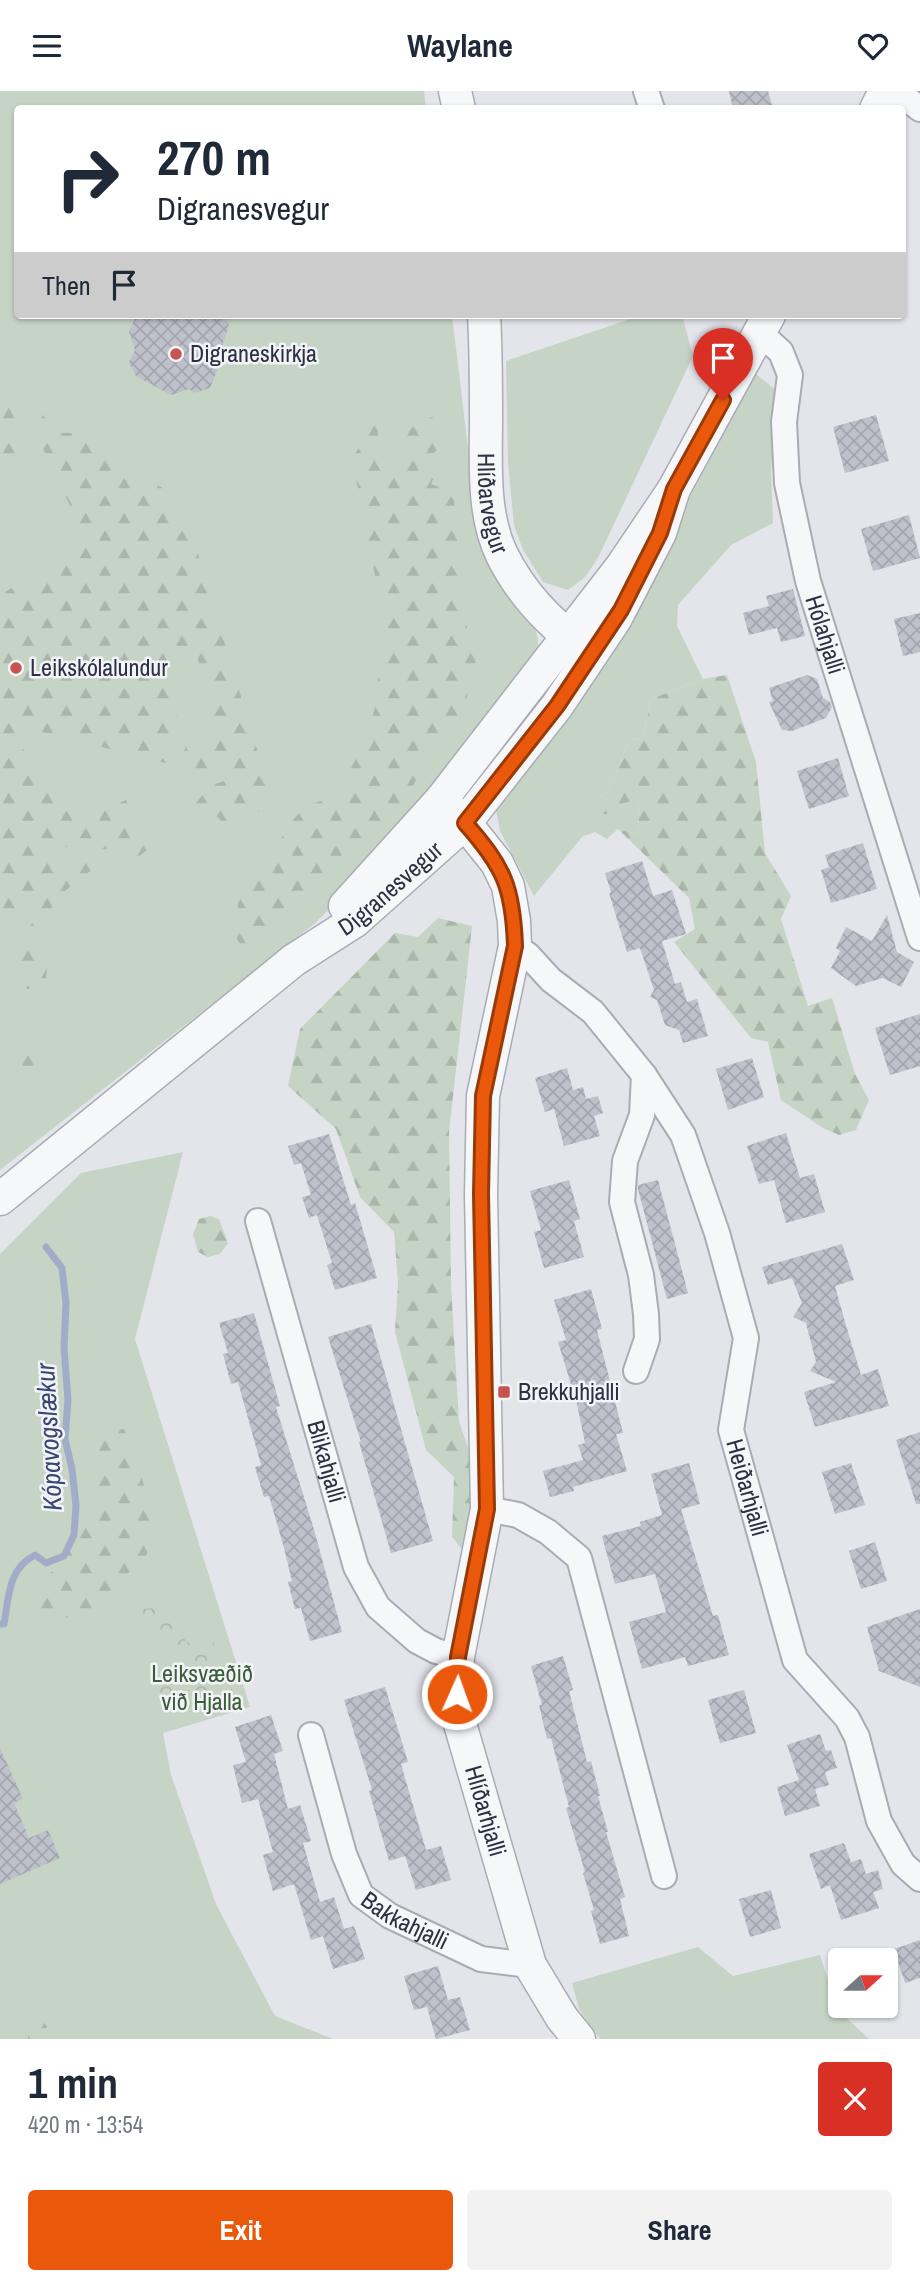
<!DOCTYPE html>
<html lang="en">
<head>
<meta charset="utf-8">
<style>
  body { margin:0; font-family:"Archivo Narrow",sans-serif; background:#f2f2f3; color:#1f2937; height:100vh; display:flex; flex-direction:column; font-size:26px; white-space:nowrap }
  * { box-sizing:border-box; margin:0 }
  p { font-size:23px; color:#747a83 }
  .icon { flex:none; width:38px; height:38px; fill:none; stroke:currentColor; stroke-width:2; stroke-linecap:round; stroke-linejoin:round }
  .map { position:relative; height:1948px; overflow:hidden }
  .details { display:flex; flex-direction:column; background:#fff; flex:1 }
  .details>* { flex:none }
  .guide { position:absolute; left:14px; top:14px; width:892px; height:214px; border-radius:7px; box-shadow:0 2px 5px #0004; background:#fff; color:#1f2937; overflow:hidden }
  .needle { width:46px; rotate:69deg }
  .controls { position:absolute; left:828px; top:1857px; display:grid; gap:14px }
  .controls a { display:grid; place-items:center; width:70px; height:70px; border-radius:7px; background:#fff; box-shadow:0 2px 5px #0004; font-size:35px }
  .pin { position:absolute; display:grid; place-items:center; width:60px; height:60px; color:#fff; margin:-72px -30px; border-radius:50% 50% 50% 0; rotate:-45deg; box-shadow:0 0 7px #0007 }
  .pin .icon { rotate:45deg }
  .me { position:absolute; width:77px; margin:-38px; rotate:2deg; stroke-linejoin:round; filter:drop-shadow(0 0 5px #0008) }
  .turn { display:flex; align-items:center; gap:24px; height:147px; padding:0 28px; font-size:32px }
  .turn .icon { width:91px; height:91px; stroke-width:2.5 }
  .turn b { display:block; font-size:49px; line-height:60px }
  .then { display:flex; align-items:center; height:66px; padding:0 28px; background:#0003; gap:14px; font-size:26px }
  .round { display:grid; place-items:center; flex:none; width:74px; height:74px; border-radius:7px; background:#f2f2f3 }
  .head { display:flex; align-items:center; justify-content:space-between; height:119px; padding:0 28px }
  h1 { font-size:42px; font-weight:700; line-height:52px }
  .primary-button { display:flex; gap:14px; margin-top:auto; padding:14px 28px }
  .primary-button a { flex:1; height:80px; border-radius:7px; background:#ea580c; color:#fff; font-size:28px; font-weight:700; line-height:80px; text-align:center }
  .primary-button a+a { background:#f2f2f3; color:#1f2937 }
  header { display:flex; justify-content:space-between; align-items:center; height:91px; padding:0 28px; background:#fff; font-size:32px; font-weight:700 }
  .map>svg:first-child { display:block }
</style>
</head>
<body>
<header><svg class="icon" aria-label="menu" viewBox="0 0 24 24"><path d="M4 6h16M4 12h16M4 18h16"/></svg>Waylane<svg class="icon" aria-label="heart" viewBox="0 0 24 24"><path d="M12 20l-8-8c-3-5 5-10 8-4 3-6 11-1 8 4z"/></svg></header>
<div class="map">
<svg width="920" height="1948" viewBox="0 0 920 1948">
  <defs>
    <pattern id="forest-firs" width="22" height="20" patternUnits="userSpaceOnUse" patternTransform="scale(1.75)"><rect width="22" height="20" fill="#c6d4c5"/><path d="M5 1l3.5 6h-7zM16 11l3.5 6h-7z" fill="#aab6aa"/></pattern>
    <pattern id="park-crowns" width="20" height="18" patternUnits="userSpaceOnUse" patternTransform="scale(1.75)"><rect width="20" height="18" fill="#c6d4c5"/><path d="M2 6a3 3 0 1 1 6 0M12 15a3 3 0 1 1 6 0" fill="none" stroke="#aab6aa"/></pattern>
    <pattern id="building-cross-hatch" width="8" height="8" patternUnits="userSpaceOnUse" patternTransform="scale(1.75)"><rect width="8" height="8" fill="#bec0ca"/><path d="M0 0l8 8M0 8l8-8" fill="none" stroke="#a3a5af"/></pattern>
  </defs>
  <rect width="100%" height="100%" fill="#e4e5eb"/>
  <!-- grass -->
  <g fill="#c6d4c5">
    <path d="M 0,0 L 424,0 L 426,17 L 18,18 L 18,224 L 452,224 L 475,415 L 530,526 C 538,542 539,550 538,568 L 350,798 L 314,833 L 0,1079 Z"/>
    <path d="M 642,224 L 682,224 L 693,265 L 598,467 L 585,486 L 568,499 L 543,491 L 523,459 L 514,434 L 508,372 L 506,270 Z"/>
    <path d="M 756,283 L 777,300 L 771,380 L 773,432 L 731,454 L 678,514 L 677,535 L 703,588 L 651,608 L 643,647 L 629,649 L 609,700 L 591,713 L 612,723 L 625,712 L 639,706 L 638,743 L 618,738 L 607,748 L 595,741 L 582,746 L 534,805 L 500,740 L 495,714 L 682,421 Z"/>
    <path d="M 183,1061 L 135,1248 L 250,1616 L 163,1642 L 171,1684 L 216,1813 L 275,1925 L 333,1948 L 0,1948 L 0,1163 L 81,1082 Z"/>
    <path d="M 698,1856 L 733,1885 L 820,1864 L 838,1919 L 869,1948 L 600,1948 L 579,1918 L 572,1892 Z"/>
  </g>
  <!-- forest -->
  <g fill="url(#forest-firs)">
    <path d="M 0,300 L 8,307 L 20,347 L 0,403 Z"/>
    <path d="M 380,317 L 387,323 L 378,335 L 377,360 L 392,377 L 402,371 C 405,346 405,334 432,326 L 445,339 L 442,356 L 429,365 L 437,380 L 431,393 L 445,398 L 454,409 L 464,526 L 476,570 L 466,610 L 400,715 L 348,776 L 262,848 L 246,859 L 237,849 L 238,812 L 293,729 L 305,715 L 336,705 L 365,651 L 375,617 L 384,531 L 352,367 L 362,352 L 372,321 Z"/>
    <path d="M 39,320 L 60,342 L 85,342 L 168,401 L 195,453 L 268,695 L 260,720 L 225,736 L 218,726 L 198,726 L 196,712 L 210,695 L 224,690 L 221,679 L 190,688 L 184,661 L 187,650 L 210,647 L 211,605 L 194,558 L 168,559 L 165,579 L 177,625 L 169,673 L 30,638 L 23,658 L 40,675 L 52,710 C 71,718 70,730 88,739 L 98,721 L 126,709 L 148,758 L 138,766 L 118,759 L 57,755 L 50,771 L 69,780 L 93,765 L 104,774 L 89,781 L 55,808 L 35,859 L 47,878 L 45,897 L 27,898 L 17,866 L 40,814 L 24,807 L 0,835 L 0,508 L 6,500 L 53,478 L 59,462 L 88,452 L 31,333 Z"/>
    <path d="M 727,584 L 756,671 L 765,762 L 791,805 L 781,828 L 808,915 L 832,907 L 855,983 L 869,1009 L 856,1039 L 839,1044 L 823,1037 L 781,1009 L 768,951 L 751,947 L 674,851 L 695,838 L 689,807 L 618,738 L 638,743 L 639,707 L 625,712 L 612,723 L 599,723 L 591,713 L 609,700 L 629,649 L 643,647 L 651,608 L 703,588 Z"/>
    <path d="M 438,827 L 472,835 L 449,1041 L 451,1193 L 459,1331 L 477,1381 L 469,1453 L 461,1457 L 452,1446 L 454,1386 L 426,1359 L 395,1241 L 398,1192 L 394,1141 L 360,1106 L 336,1038 L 288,995 L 300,938 L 395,842 L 418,846 Z"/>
    <path d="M 37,958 L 46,962 L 49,973 C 37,981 24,983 12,973 L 11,963 L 18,959 Z"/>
    <path d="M 210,1125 L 219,1128 L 228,1152 L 220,1163 L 208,1166 L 198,1161 L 193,1143 L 199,1128 Z"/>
    <path d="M 124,1338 L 134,1359 L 157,1441 L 141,1475 L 123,1485 L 103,1519 L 83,1528 L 44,1524 L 36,1503 C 57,1467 96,1438 98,1394 C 98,1382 94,1368 92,1356 L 107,1340 Z"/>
    <path d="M 38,1926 L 47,1935 L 45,1948 L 28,1948 L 28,1932 Z"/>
  </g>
  <!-- park -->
  <path fill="url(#park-crowns)" d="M 175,1515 L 185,1549 L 196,1557 L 212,1548 L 236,1609 L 206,1622 L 161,1620 L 156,1598 L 193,1573 L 164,1556 L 158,1535 L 139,1529 L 143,1518 Z"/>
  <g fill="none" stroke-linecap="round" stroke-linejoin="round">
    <!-- stream -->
    <path stroke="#a1adc8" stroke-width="7" d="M 0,1533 L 4,1533 C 9,1505 8,1478 35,1464 L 46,1472 L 64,1465 L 74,1444 L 76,1414 L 72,1378 L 65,1348 L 68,1309 L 64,1257 L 66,1212 L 62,1177 L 46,1156"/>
  </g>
  <!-- building -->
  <g fill="url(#building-cross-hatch)">
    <path d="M 729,0 L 768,0 L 773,18 L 733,18 Z"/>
    <path d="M 137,224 L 223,224 L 229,234 L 218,267 L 221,270 L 210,297 L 194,302 L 189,298 L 171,304 L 136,285 L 129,271 L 135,259 L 129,240 Z"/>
    <path d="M 876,324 L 889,370 L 845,382 L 833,336 Z"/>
    <path d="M 909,424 L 920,467 L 873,480 L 861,438 Z"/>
    <path d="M 793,498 L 805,545 L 781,551 L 777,537 L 749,544 L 743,522 L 769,515 L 766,505 Z"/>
    <path d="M 920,522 L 920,561 L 903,565 L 894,528 Z"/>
    <path d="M 807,584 L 817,588 L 823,607 L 830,611 L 832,616 L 826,627 L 792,640 L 782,639 L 769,611 L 773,610 L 769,597 Z"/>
    <path d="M 838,667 L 849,705 L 809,718 L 797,680 Z"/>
    <path d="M 863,752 L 877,798 L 831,812 L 821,779 L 829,776 L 825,764 Z"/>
    <path d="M 642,770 L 653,805 L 672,799 L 686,843 L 662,850 L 675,893 L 681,891 L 687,911 L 697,908 L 708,945 L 683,952 L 679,939 L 665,934 L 657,909 L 650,906 L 654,899 L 640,857 L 627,861 L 609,802 L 611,801 L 605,782 Z"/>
    <path d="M 887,824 L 897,861 L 914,871 L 901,896 L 883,887 L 856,895 L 831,877 L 840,860 L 836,857 L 846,836 L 872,850 Z"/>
    <path d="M 920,923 L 920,975 L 890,984 L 875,937 Z"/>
    <path d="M 752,967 L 764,1006 L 728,1019 L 716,978 Z"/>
    <path d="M 567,977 L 573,999 L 583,996 L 586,1008 L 598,1005 L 603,1022 L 594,1025 L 600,1045 L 564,1055 L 554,1018 L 545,1021 L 535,987 Z"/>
    <path d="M 786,1042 L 800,1087 L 814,1083 L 825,1121 L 786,1132 L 774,1089 L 759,1093 L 747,1055 Z"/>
    <path d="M 329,1043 L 351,1114 L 355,1112 L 377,1187 L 335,1199 L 327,1174 L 332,1172 L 317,1124 L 309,1127 L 302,1106 L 311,1104 L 301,1072 L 294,1074 L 288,1055 Z"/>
    <path d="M 569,1089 L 580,1128 L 574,1130 L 584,1166 L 544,1177 L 534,1141 L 541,1139 L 530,1100 Z"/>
    <path d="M 658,1089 L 688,1202 L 667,1208 L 638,1098 L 638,1094 Z"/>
    <path d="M 842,1153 L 854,1189 L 835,1195 L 845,1231 L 861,1284 L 878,1278 L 889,1315 L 815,1336 L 804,1301 L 836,1291 L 810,1280 L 816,1271 L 806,1232 L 793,1226 L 802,1212 L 792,1187 L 768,1194 L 762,1176 Z"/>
    <path d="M 591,1198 L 602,1238 L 597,1239 L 623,1342 L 616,1343 L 627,1380 L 573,1396 L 574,1400 L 550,1406 L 543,1380 L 583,1369 L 578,1354 L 585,1352 L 577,1313 L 558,1251 L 566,1249 L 554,1209 Z"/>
    <path d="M 254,1222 L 280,1315 L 276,1316 L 315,1442 L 342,1541 L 310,1550 L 301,1517 L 295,1518 L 288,1491 L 292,1490 L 284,1457 L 269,1405 L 264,1406 L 255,1376 L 261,1374 L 238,1291 L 231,1293 L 223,1263 L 228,1262 L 219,1232 Z"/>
    <path d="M 371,1233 L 433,1450 L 391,1462 L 359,1351 L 361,1351 L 328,1246 Z"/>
    <path d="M 920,1341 L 920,1413 L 916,1413 L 896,1349 Z"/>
    <path d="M 689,1372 L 700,1413 L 681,1418 L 713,1525 L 718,1524 L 729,1564 L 688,1575 L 685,1566 L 642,1578 L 629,1531 L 666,1521 L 655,1483 L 615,1493 L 602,1445 L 641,1435 L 640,1431 L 662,1424 L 651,1383 Z"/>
    <path d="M 851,1372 L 865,1414 L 835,1423 L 822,1381 Z"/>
    <path d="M 875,1451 L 887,1490 L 861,1498 L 849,1460 Z"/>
    <path d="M 920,1518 L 920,1596 L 879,1580 L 867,1536 Z"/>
    <path d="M 563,1565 L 573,1599 L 569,1600 L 587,1671 L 591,1670 L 600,1705 L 598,1705 L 608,1741 L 606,1741 L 625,1806 L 620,1808 L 629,1845 L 600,1853 L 591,1820 L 594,1819 L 583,1782 L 585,1781 L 566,1717 L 569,1716 L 551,1647 L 547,1648 L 539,1614 L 542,1614 L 531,1575 Z"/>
    <path d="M 385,1596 L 408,1671 L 401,1673 L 426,1759 L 441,1755 L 451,1789 L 416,1799 L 405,1765 L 389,1770 L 369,1700 L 372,1699 L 344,1609 Z"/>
    <path d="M 744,1599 L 756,1642 L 720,1652 L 708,1609 Z"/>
    <path d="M 271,1624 L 283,1660 L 274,1663 L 288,1718 L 300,1714 L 311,1750 L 303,1752 L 320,1811 L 334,1806 L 344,1838 L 354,1835 L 365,1868 L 333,1878 L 323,1845 L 311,1849 L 294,1793 L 273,1800 L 263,1764 L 273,1761 L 258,1708 L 242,1712 L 233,1674 L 246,1671 L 235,1636 Z"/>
    <path d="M 820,1643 L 826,1660 L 831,1659 L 837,1677 L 825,1681 L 829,1694 L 815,1698 L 820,1715 L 785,1725 L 777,1696 L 799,1689 L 787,1654 Z"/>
    <path d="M 0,1657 L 23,1708 L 14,1712 L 29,1747 L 48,1739 L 60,1767 L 0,1793 Z"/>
    <path d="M 844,1752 L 851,1771 L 861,1768 L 866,1783 L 878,1779 L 883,1798 L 873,1801 L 879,1817 L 841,1829 L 830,1794 L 821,1798 L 809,1763 Z"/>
    <path d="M 771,1799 L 781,1837 L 750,1846 L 739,1808 Z"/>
    <path d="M 920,1849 L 920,1887 L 905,1892 L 894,1858 Z"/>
    <path d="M 438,1875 L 448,1909 L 460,1906 L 470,1939 L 436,1948 L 427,1916 L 414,1919 L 404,1885 Z"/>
  </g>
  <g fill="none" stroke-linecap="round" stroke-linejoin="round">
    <defs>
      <g id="minor">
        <path d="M 646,0 L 652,18"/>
        <path d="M 897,0 L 920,18"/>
        <path id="s1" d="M 760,242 L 781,261 L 790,284 L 784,331 L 787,392 L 808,490 L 920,847"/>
        <path id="s2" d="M 515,855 L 528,864 L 551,889 L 593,921 L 644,984 L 683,1044 L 717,1142 L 746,1247 L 731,1339 L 795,1569 L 847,1627 L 857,1646 L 879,1730 L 903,1773 L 920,1788"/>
        <path id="s3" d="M 258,1130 L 356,1476 L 378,1516 L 417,1550 L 436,1560 L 458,1566"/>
        <path d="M 636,1280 L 647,1248 L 646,1223 L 641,1184 L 622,1111 L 625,1070 L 642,1024 L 644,984"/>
        <path d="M 487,1418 L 518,1424 L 548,1441 L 579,1467 L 664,1785"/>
        <path id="s4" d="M 311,1644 L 344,1763 L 361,1804 L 390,1825 L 481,1868 L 530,1874"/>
      </g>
      <g id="tertiary">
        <path d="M 455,0 L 459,18"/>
        <path d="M 876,18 L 885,0"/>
        <path id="s5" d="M 484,224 C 486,258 486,292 486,326 C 486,371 482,423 502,464 C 521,502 549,532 583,556"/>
        <path id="s6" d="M 441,709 L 465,732 L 497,772 L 508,795 L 514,830 L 515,855 L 483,1005 L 481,1103 L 487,1418 L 458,1566 L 456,1619 L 530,1874 L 562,1927 L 579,1948"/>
        <path d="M 345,815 L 441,709 L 622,475 L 674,398 L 769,224"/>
        <path id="s7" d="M 0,1108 L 294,869 L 355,830 L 465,732 L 557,615 L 616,527 L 660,442 L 674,398"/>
      </g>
    </defs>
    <!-- minor casing -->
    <use href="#minor" stroke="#a9abb5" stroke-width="28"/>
    <!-- tertiary casing -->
    <use href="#tertiary" stroke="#a9abb5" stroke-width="35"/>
    <!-- minor -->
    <use href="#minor" stroke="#f6f7f9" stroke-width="24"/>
    <!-- tertiary -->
    <use href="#tertiary" stroke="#f6f7f9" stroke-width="32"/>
  </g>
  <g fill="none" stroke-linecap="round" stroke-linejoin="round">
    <defs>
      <path id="route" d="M 457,1603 L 458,1566 L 487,1418 L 481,1103 L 483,1005 L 515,855 C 513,796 504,776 465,732 L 557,615 L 621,519 L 660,442 L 674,398 L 723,309"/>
    </defs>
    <!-- route casing -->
    <use href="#route" stroke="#983908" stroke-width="18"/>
    <!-- route -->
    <use href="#route" stroke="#ea580c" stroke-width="12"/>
  </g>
  <!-- markers -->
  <g fill="#c75451" stroke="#f3f4f8" stroke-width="2.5">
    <circle cx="176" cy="263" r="7"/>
    <circle cx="16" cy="577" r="7"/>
    <rect x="497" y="1294" width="14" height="14" rx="3.5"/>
  </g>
  <g text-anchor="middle" stroke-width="5" stroke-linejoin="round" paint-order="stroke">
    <!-- poi labels -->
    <g font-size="24" fill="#2c3042" stroke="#f3f4f8" text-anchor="start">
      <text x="190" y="271">Digraneskirkja</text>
      <text x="30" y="585">Leikskólalundur</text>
      <text x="518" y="1309">Brekkuhjalli</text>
    </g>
    <!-- street labels -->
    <g font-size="24" fill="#2c3042" stroke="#f3f4f8">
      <text dy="8" stroke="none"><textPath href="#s5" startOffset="189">Hlíðarvegur</textPath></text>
      <text dy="8" stroke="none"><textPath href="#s1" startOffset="318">Hólahjalli</textPath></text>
      <text dy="8" stroke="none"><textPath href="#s7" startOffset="499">Digranesvegur</textPath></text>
      <text dy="8" stroke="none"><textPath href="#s3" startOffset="250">Blikahjalli</textPath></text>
      <text dy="8" stroke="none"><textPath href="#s2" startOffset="621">Heiðarhjalli</textPath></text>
      <text dy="8" stroke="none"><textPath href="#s6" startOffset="1046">Hlíðarhjalli</textPath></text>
      <text dy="8" stroke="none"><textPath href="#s4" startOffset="219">Bakkahjalli</textPath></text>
    </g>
    <!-- park labels -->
    <g font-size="24" fill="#3b5d3a" stroke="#f3f4f8">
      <text x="202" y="1591">Leiksvæðið<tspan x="202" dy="28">við Hjalla</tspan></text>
    </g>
    <!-- water labels -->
    <g font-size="26" font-style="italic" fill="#384874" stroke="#f3f4f8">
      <text transform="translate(49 1346) rotate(-93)" y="9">Kópavogslækur</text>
    </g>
  </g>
</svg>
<div class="controls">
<a><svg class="needle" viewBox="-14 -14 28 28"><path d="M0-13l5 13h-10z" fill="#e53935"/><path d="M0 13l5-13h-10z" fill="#747a83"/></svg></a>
</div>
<div class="pin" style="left:723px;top:309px;background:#d93025"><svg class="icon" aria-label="arrive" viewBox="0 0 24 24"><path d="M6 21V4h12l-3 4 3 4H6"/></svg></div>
<svg class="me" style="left:457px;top:1603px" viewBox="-20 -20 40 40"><circle r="17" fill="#ea580c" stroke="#fff" stroke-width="3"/><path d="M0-11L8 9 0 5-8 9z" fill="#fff"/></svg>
<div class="guide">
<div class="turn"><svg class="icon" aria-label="right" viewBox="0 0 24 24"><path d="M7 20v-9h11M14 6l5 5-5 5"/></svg><div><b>270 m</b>Digranesvegur</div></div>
<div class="then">Then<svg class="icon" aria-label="arrive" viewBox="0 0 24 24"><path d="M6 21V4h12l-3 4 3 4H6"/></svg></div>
</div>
</div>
<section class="details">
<div class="head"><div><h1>1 min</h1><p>420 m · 13:54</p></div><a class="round" style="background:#d93025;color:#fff"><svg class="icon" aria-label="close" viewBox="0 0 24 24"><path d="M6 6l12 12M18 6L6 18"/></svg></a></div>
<div class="primary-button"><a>Exit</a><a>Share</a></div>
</section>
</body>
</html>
